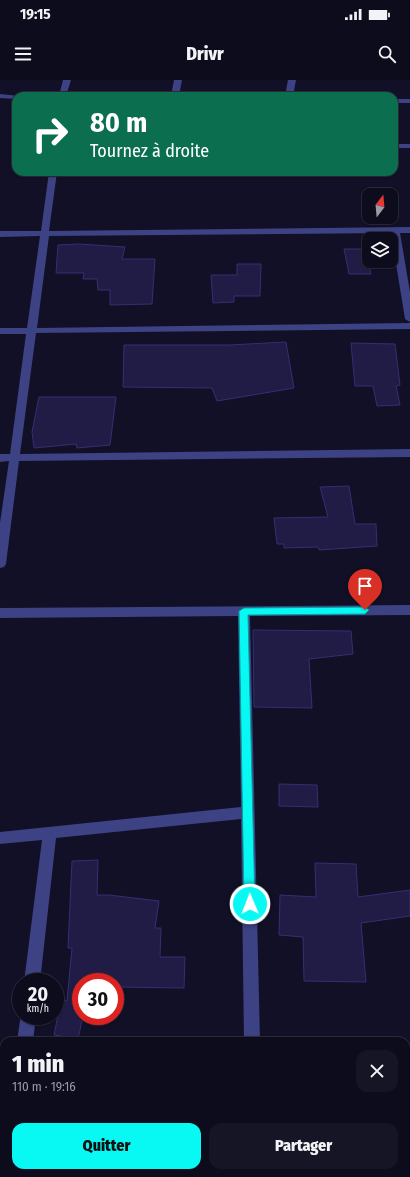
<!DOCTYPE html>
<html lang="fr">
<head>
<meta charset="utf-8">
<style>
  body { margin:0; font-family:"Fira Sans Condensed",sans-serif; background:#161525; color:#f1f3f6; height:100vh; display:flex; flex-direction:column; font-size:15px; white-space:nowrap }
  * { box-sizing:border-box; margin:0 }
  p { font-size:13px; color:#9a9ba3 }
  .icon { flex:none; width:22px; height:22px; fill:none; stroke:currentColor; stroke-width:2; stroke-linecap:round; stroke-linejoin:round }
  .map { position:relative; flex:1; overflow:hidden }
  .sheet { position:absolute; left:0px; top:957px; width:410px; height:140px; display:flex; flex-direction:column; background:#0d0c1c; border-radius:12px 12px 0 0; box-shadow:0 1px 3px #0004,0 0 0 1px #2d2c3b }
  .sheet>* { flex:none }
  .banner { position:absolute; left:12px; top:12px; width:386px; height:84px; border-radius:12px; box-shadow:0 1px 3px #0004,0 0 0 1px #2d2c3b; background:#0b6e4f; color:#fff; overflow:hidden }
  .needle { width:26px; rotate:16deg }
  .buttons { position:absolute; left:362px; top:108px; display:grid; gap:8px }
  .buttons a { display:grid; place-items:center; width:36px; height:36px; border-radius:8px; background:#0d0c1c; box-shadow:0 1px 3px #0004,0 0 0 1px #2d2c3b; font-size:20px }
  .speed { position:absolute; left:12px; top:893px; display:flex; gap:8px; font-size:20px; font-weight:700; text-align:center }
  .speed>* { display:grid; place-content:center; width:52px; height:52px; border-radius:50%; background:#0d0c1c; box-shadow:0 1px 3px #0004,0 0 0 1px #2d2c3b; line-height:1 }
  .speed small { font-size:10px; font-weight:400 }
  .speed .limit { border:6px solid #d22; background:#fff; color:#111 }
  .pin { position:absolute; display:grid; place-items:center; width:34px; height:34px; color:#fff; margin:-41px -17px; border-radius:50% 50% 50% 0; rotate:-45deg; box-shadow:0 0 4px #0007 }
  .pin .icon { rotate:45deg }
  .me { position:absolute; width:44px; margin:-22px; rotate:359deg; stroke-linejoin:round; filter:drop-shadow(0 0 3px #0008) }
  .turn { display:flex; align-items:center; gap:14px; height:84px; padding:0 12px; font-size:18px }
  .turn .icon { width:52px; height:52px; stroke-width:2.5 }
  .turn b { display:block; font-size:28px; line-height:34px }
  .round { display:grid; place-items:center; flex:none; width:42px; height:42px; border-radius:12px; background:#161525 }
  .overview { display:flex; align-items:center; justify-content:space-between; height:68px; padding:0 12px }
  h1 { font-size:24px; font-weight:800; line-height:30px }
  .action { display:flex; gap:8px; margin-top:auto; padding:8px 12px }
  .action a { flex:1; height:46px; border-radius:12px; background:#08f8f3; color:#111; font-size:16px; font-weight:800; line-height:46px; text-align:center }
  .action a+a { background:#161525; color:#f1f3f6 }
  .status { display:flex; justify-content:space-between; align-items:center; height:28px; padding:0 20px; background:#0d0c1c; direction:ltr }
  .status svg { height:11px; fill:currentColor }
  header { display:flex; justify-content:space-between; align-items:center; height:52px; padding:0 12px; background:#0d0c1c; font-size:18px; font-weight:800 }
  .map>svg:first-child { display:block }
</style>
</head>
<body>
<div class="status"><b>19:15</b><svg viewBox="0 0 49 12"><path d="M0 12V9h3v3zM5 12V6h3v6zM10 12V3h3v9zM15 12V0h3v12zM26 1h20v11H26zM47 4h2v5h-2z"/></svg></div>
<header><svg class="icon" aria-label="menu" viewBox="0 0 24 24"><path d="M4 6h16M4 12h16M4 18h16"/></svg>Drivr<svg class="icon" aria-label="search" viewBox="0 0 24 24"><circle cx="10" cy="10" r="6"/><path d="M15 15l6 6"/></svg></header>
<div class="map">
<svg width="410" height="1097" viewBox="0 0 410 1097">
  <rect width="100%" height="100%" fill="#111026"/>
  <!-- building -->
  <g fill="#201c46" stroke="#342f72">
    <path d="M 79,164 L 125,167 L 122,179 L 155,179 L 152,224 L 110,225 L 110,210 L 98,210 L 97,199 L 83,199 L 84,193 L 56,193 L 58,165 Z"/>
    <path d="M 344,169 L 365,169 L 371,194 L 349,194 Z"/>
    <path d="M 237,184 L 261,184 L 260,216 L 234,216 L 234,222 L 213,223 L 211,195 L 237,195 Z"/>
    <path d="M 286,262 L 294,308 L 217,321 L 212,308 L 123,307 L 124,265 L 229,265 Z"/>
    <path d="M 351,263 L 395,264 L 400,305 L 396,306 L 400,325 L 377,326 L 373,306 L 355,306 Z"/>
    <path d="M 39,317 L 116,317 L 110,365 L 77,368 L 76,364 L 34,368 L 32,352 Z"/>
    <path d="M 349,406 L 355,444 L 376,444 L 377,466 L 319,470 L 318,467 L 284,468 L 284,464 L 277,464 L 274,438 L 328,437 L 320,407 Z"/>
    <path d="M 253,550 L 351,551 L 353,574 L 309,579 L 312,628 L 254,627 Z"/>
    <path d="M 279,704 L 317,705 L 318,727 L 279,726 Z"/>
    <path d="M 98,780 L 97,815 L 109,815 L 159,821 L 155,848 L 161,848 L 160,877 L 185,877 L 184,908 L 115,907 L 115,902 L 81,902 L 81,936 L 83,936 L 78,959 L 54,955 L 61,920 L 67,921 L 72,868 L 68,868 L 72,781 Z"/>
    <path d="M 315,783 L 356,784 L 358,817 L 410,810 L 410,836 L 361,843 L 366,902 L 304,901 L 303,857 L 279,855 L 280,815 L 316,817 Z"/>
  </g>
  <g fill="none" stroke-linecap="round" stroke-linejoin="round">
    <!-- minor -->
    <g fill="#3c4284" fill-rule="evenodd">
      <path d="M 63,0 L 71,0 L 67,13 L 137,14 L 141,16 L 59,16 Z"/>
      <path d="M 174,0 L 182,0 L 179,16 L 171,16 Z"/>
      <path d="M 288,0 L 296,0 L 293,16 L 285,16 Z"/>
      <path d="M 0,14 L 19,16 L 16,16 L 16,19 L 0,18 Z"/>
      <rect x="394" y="19" width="16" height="4"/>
      <rect x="394" y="64" width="16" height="4"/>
      <path d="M 49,92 L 57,92 L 49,151 L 410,147 L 410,153 L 400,153 L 410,212 L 410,242 L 405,239 L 391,153 L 49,156 L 37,248 L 410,243 L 410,249 L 36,253 L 20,374 L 410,369 L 410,377 L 19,381 L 6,484 L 4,487 L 0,488 L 0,443 L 9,381 L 0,382 L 0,374 L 10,374 L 26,254 L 0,254 L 0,248 L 27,248 L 40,156 L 0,157 L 0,151 L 41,151 Z"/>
      <path d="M 410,525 L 410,535 L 250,536 L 260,961 L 244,961 L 241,739 L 56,758 L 40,902 L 24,902 L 42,760 L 0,764 L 0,752 L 241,727 L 238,536 L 0,538 L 0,528 Z"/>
      <path d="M 21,934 L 21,936 L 36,936 L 33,961 L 17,961 Z"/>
      <rect x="406" y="1014" width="4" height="16"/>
      <rect x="0" y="1032" width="4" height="16"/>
      <path d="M 4,1087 L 4,1093 L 18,1093 L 18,1097 L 2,1097 Z"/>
      <rect x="247" y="1093" width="16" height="4"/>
    </g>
  </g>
  <!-- route -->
  <path fill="#08f8f3" stroke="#05a19e" d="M 365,527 L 369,530 L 365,534 L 248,535 L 255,824 L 254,827 L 250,829 L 246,827 L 244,824 L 239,531 L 244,528 Z"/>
</svg>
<div class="buttons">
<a><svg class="needle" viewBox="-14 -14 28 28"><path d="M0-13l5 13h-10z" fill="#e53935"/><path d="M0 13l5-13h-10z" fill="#9a9ba3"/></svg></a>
<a><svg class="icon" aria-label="layers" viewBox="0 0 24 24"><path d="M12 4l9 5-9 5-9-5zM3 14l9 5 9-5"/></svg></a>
</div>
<div class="speed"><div>20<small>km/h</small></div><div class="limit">30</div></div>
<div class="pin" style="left:365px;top:530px;background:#d93025"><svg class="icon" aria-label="arrive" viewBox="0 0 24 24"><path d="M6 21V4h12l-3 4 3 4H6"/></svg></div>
<svg class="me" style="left:250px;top:824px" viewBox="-20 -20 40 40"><circle r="17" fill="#08f8f3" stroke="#fff" stroke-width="3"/><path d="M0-11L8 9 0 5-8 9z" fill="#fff"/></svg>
<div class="banner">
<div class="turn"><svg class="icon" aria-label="right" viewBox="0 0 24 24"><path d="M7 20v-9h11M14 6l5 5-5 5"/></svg><div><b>80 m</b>Tournez à droite</div></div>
</div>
<section class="sheet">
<div class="overview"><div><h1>1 min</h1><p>110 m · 19:16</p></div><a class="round"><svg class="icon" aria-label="close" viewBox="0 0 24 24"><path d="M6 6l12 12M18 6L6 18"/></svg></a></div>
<div class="action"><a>Quitter</a><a>Partager</a></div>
</section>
</div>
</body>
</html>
